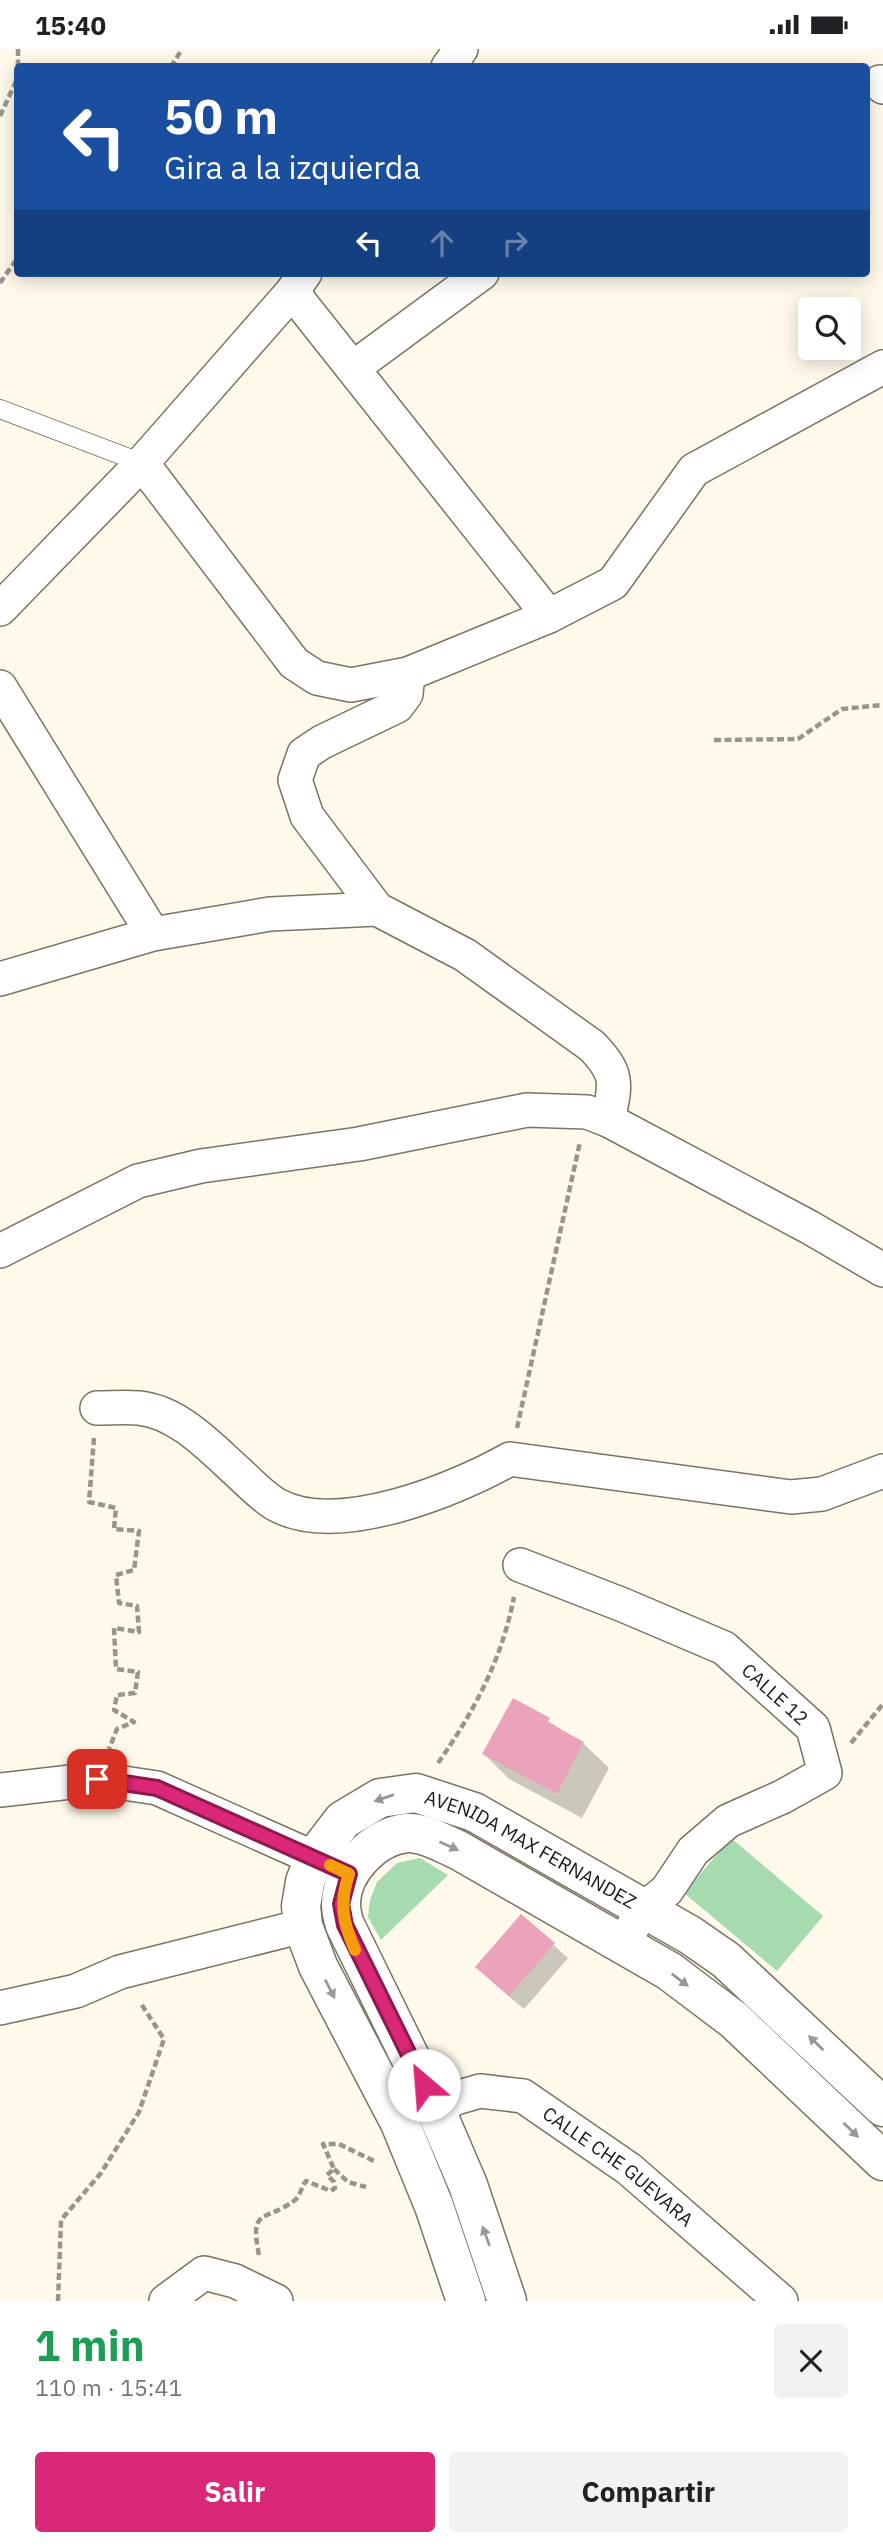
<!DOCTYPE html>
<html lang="es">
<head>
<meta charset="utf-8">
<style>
  body { margin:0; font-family:"IBM Plex Sans",sans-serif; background:#f2f2f2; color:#202124; height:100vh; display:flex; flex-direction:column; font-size:26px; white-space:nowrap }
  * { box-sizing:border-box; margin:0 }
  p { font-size:23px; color:#757577 }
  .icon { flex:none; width:38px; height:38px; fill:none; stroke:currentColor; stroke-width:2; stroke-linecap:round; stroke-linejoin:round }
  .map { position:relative; height:2252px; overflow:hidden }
  .panel { display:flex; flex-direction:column; background:#fff; flex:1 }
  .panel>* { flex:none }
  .guide { position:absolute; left:14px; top:14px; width:856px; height:214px; border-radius:7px; box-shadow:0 4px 18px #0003; background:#1a4fa0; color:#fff; overflow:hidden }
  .tools { position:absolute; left:798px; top:248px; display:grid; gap:14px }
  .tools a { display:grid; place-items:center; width:63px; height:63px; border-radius:7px; background:#fff; box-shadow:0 4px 18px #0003; font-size:35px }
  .pin { position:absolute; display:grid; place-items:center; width:60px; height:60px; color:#fff; margin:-30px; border-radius:14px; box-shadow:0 4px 10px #0006 }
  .me { position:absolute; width:77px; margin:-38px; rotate:333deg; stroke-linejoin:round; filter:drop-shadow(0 0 5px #0008) }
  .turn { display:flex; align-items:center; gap:24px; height:147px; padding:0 35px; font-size:32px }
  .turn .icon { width:91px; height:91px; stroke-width:2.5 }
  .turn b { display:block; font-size:49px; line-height:60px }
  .lanes { display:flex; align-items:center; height:66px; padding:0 35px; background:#0003; justify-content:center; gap:35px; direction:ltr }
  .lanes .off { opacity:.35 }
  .round { display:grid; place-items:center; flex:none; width:74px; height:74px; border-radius:7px; background:#f2f2f2 }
  .headline { display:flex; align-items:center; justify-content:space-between; height:119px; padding:0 35px }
  h1 { font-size:42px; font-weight:700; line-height:52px; color:#1e9e55 }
  .button { display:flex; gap:14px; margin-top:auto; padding:14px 35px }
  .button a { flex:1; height:80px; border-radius:7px; background:#db2777; color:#fff; font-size:28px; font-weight:700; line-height:80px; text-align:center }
  .button a+a { background:#f2f2f2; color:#202124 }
  .status { display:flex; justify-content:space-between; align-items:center; height:49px; padding:0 35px; background:#fff; direction:ltr }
  .status svg { height:19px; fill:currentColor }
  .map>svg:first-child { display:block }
</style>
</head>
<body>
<div class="status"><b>15:40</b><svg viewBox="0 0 49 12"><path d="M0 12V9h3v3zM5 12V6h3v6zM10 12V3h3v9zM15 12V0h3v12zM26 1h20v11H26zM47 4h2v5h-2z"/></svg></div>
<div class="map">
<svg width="883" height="2252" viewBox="0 0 883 2252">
  <rect width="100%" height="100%" fill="#fef9ea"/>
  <!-- green -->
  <g fill="#a5dbae">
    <path d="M 731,1789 L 823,1867 L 777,1922 L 684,1844 Z"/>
    <path d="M 420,1809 L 448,1826 L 381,1891 L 368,1868 L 370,1851 L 377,1833 L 397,1814 Z"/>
  </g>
  <!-- shadow -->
  <g fill="#0003">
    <path d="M 514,1651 L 583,1694 L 609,1719 L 582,1769 L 509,1730 L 484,1705 Z"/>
    <path d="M 521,1867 L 568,1909 L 524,1960 L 491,1932 Z"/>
  </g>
  <!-- building -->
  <g fill="#eaa3ba">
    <path d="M 513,1649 L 550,1669 L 547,1673 L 584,1693 L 557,1745 L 482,1705 Z"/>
    <path d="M 521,1865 L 555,1894 L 509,1947 L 475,1918 Z"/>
  </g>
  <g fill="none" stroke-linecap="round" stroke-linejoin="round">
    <defs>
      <path id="lane" d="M 0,360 L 142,414"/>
      <g id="street">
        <path d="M 448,18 L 461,0"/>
        <path d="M 880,33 L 883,38"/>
        <path d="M 292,243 L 549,567"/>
        <path d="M 353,319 L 482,224"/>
        <path d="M 142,414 L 294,614 L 317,629 L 351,636 L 408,625 L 549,567 L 613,534 L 694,421 L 883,318"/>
        <path d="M 0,560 L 142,414 L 292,243 L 305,224"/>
        <path d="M 408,625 L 406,645 L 397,657 L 322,693 L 304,705 L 295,731 L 307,767 L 377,860 L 465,906 L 592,997 C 619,1025 616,1035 608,1071 L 809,1178 L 883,1221"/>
        <path d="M 0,638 L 153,885"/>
        <path d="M 0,930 L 153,885 L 270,865 L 377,860"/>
        <path d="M 0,1202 L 138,1132 L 201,1117 L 359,1095 L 527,1061 L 587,1063 L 608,1071"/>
        <path d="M 97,1359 C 111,1359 125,1358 139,1359 C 179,1363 212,1400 240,1425 C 251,1435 264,1449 277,1456 C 338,1489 455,1441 510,1410 L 791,1448 L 822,1445 L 883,1422"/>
        <path id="s1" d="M 520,1516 L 623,1556 L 724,1599 L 813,1679 L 825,1724 L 782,1748 L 728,1772 L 693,1802 L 667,1841 L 643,1861 L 623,1894"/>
        <path d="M 0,1741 L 97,1730 L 157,1739 L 314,1809"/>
        <path d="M 0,1959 L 76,1942 L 120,1923 L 303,1877"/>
        <path id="s2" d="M 435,2059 L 456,2049 L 480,2042 L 523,2047 L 629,2120 L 781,2252"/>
        <path d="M 166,2252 L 204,2224 L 235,2232 L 276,2252"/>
      </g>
      <g id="primary">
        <path id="s3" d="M 466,2252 L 434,2157 L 400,2074 L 318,1917 L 303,1877 L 301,1857 L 305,1833 L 314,1809 L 343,1771 L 380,1749 L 416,1744 L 474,1763 L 690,1886 L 726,1911 L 883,2058"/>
        <path d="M 507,2252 L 468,2136 L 435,2059 L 345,1876 C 343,1870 341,1862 341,1855 C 341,1822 374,1787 407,1784 C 424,1783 442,1794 458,1801 L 669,1922 L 734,1971 L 883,2112"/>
      </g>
    </defs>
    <!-- lane casing -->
    <use href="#lane" stroke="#7a7463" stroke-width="20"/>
    <!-- street casing -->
    <use href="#street" stroke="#7a7463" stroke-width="36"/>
    <!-- primary casing -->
    <use href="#primary" stroke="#7a7463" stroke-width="41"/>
    <!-- path -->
    <g stroke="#99958a" stroke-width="4.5" stroke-dasharray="7 3.5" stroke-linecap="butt">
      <path d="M 18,0 L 18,18"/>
      <path d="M 171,18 L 182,0"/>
      <path d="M 0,67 L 18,28"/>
      <path d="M 0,234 L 18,208"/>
      <path d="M 714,691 L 798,690 L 842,660 L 883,656"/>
      <path d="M 517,1379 L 580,1093"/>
      <path d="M 94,1389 L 89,1453 L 116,1459 L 114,1480 L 139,1482 L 134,1521 L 116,1526 L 119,1554 L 137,1557 L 139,1583 L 114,1579 L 116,1620 L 138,1623 L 135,1644 L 117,1646 L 114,1661 L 134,1673 L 117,1680 L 109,1700"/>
      <path d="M 851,1694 L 883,1655"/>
      <path d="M 438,1714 C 474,1663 502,1610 514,1548"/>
      <path d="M 334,2120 L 348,2133 L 366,2138"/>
      <path d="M 259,2206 C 249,2157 265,2174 295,2151 C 301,2146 301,2138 306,2132 L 331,2142 L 335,2139 L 334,2133 L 327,2126 L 334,2120 L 323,2095 L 339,2095 L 376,2113"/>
      <path d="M 58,2252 L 61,2171 L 101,2124 L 139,2063 L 164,1990 L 140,1953"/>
    </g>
    <!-- lane -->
    <use href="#lane" stroke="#fff" stroke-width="18"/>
    <!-- street -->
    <use href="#street" stroke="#fff" stroke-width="33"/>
    <!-- primary -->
    <use href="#primary" stroke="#fff" stroke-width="38"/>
  </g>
  <!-- one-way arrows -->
  <defs><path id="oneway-solid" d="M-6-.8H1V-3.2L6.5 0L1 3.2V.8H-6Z" transform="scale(1.75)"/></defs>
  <g fill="#999895">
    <use href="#oneway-solid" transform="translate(384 1749) rotate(161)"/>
    <use href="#oneway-solid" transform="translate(449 1797) rotate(24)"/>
    <use href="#oneway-solid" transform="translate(680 1931) rotate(37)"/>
    <use href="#oneway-solid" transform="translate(330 1940) rotate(63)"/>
    <use href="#oneway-solid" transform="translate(816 1994) rotate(-136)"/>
    <use href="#oneway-solid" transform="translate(851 2081) rotate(44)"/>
    <use href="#oneway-solid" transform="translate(486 2187) rotate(-110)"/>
  </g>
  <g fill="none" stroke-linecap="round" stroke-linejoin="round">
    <defs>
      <path id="route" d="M 97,1730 L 157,1739 L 349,1825 L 341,1855 L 345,1876 L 424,2036"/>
    </defs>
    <!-- route casing -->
    <use href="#route" stroke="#8e194d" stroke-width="18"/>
    <!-- route -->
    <use href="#route" stroke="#db2777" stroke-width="12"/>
    <!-- slow -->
    <path stroke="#f59e0b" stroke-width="12" d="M 330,1816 L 349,1825 C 339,1853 343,1874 355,1901"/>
  </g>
  <g text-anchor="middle" stroke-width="5" stroke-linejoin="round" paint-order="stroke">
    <!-- street labels -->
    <g font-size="19" fill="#1d1a14" stroke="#fef9ea">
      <text dy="7" stroke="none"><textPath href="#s1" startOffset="289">CALLE 12</textPath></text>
      <text dy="7" stroke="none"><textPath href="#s3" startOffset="735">AVENIDA MAX FERNANDEZ</textPath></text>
      <text dy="7" stroke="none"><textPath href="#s2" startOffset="210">CALLE CHE GUEVARA</textPath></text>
    </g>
  </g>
</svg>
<div class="tools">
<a><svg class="icon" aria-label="search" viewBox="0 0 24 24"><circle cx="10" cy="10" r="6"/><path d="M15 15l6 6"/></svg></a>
</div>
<div class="pin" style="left:97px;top:1730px;background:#d93025"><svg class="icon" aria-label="arrive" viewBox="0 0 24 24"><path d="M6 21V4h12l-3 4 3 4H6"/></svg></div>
<svg class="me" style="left:424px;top:2036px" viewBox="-20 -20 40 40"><circle r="19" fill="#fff"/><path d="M0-13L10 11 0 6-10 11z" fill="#db2777"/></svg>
<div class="guide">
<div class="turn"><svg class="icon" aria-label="left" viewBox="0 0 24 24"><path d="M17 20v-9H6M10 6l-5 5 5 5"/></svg><div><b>50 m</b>Gira a la izquierda</div></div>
<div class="lanes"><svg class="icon" aria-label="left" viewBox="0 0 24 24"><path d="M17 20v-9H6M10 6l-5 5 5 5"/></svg><svg class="icon off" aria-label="ahead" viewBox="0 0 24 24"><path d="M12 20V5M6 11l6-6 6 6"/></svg><svg class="icon off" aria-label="right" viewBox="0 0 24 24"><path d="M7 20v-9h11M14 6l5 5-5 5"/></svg></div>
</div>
</div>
<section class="panel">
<div class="headline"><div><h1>1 min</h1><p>110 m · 15:41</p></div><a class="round"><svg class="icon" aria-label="close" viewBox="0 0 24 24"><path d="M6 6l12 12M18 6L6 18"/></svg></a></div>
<div class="button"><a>Salir</a><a>Compartir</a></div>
</section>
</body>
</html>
